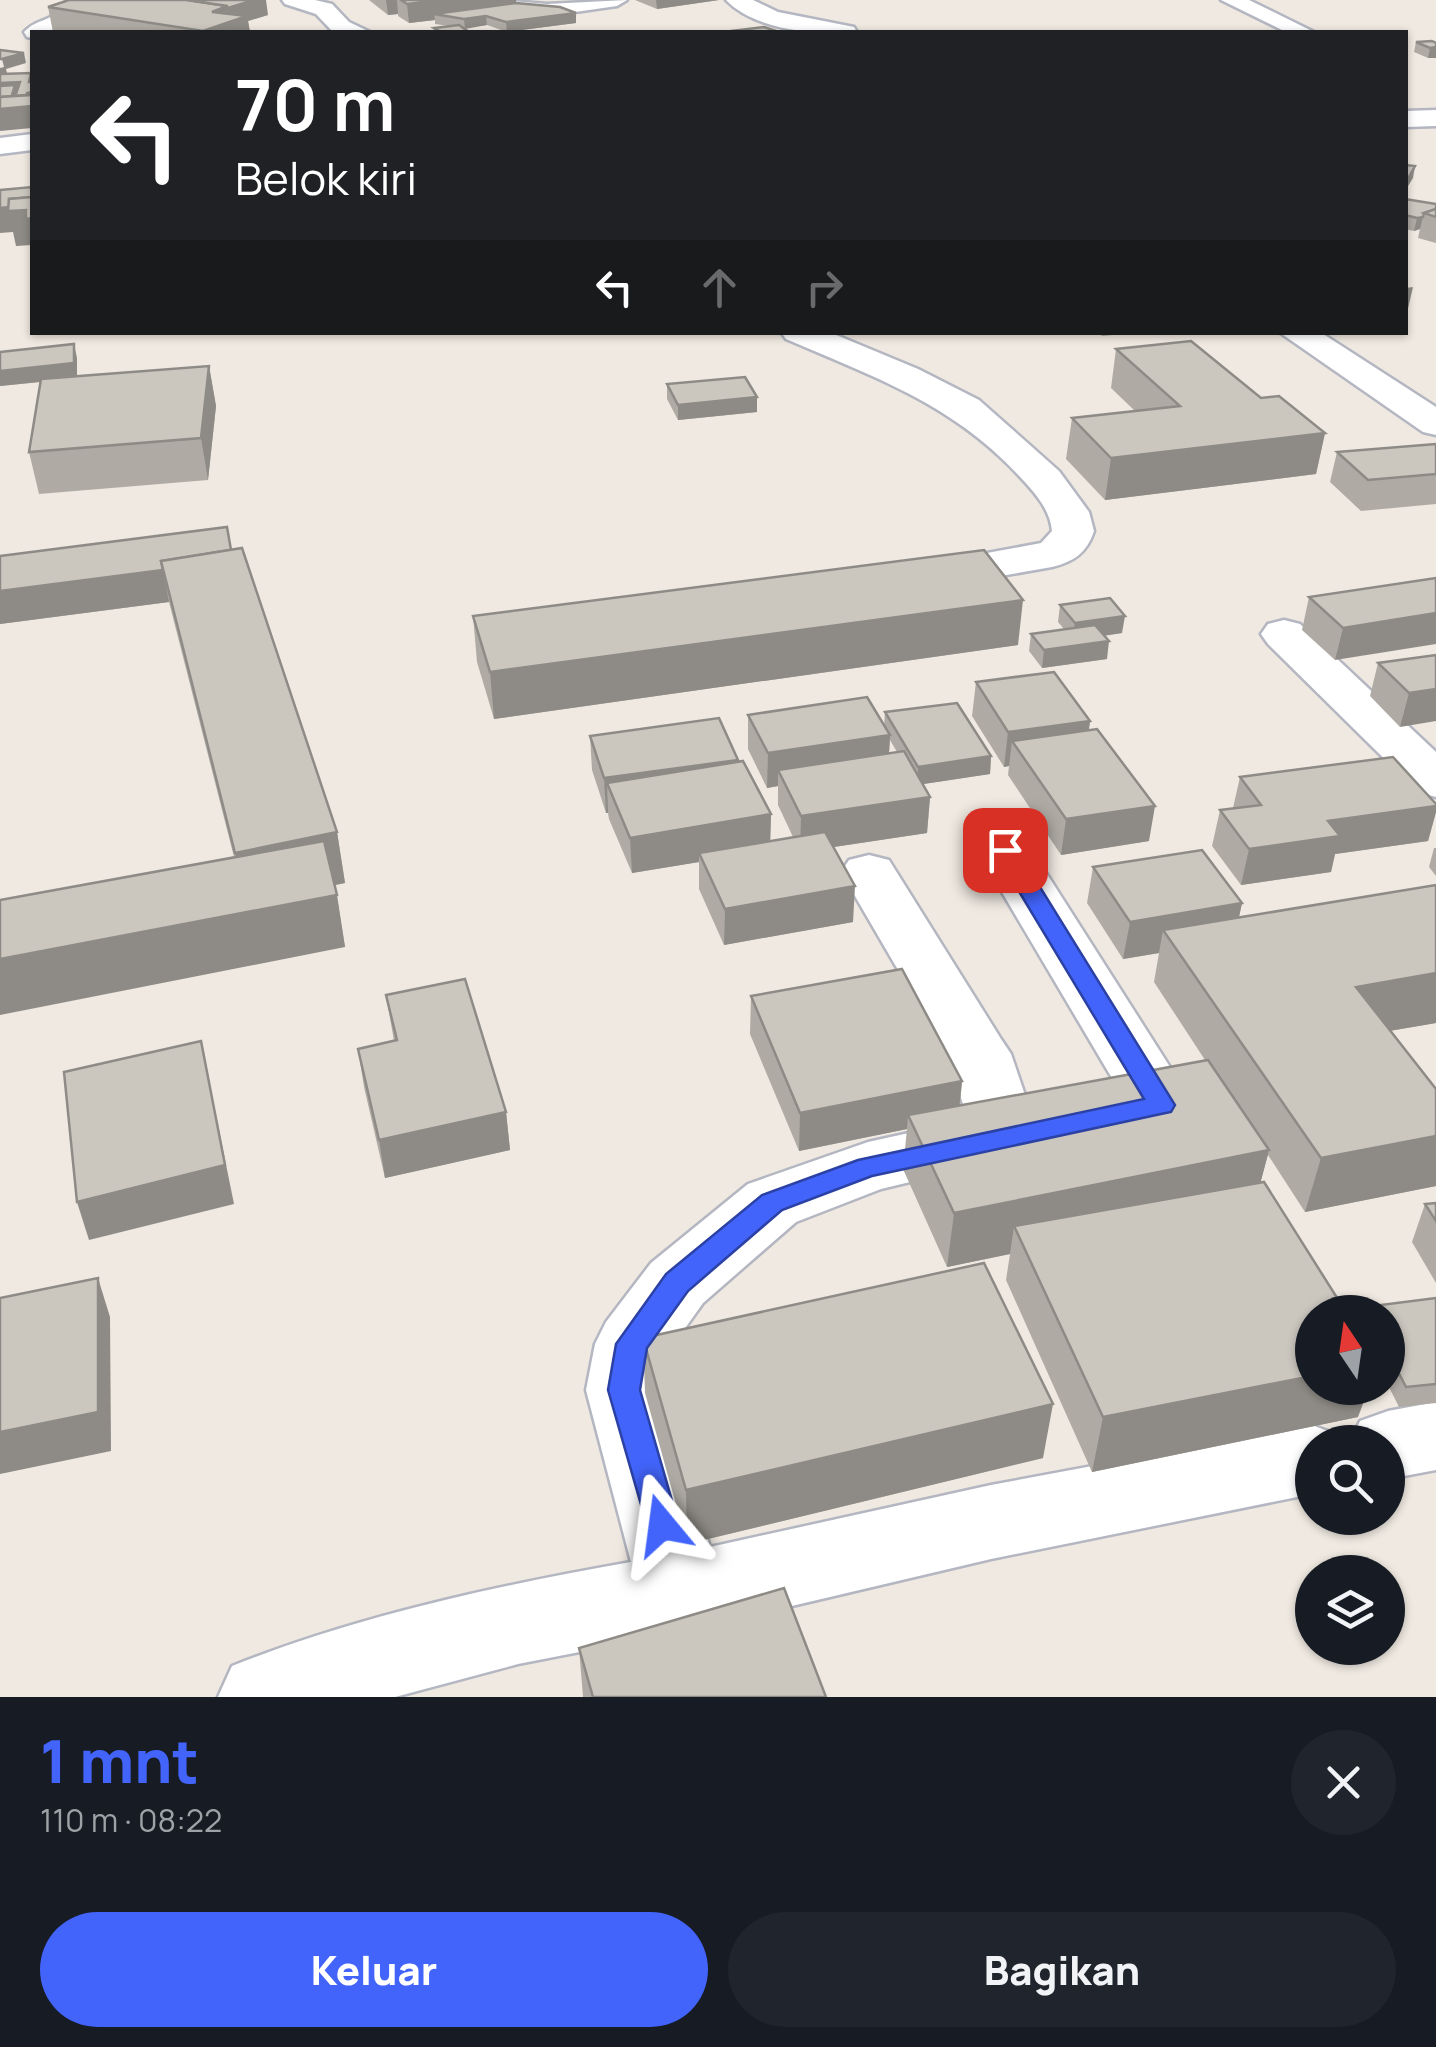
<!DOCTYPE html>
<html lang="id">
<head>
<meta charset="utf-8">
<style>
  body { margin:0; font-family:Manrope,sans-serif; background:#20242c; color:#f1f3f6; height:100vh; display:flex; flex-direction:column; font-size:38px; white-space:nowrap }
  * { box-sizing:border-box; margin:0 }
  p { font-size:32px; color:#9ea1a6 }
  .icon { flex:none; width:55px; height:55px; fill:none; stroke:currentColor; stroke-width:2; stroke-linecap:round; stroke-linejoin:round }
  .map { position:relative; height:1697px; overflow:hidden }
  .details { display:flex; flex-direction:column; background:#171b24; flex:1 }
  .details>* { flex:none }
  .top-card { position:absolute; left:30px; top:30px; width:1378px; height:305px; border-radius:0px; box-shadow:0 2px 8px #0004; background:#202124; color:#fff; overflow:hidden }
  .needle { width:65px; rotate:347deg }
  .fabs { position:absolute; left:1295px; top:1295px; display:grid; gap:20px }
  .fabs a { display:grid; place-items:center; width:110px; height:110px; border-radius:50%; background:#171b24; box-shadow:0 2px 8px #0004; font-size:50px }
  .pin { position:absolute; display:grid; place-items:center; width:85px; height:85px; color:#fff; margin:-42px; border-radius:20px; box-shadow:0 5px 15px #0006 }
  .me { position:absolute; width:110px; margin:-55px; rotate:344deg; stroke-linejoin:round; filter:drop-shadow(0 0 8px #0008) }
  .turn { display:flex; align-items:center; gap:35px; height:210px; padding:0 40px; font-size:45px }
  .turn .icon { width:130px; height:130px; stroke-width:2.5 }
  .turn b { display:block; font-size:70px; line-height:85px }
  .lanes { display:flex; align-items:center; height:95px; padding:0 40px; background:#0003; justify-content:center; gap:50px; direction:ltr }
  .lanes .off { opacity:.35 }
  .round { display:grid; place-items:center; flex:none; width:105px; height:105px; border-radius:52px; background:#20242c }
  .headline { display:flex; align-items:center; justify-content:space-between; height:170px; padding:0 40px }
  h1 { font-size:60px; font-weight:800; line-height:75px; color:#4264fb }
  .cta { display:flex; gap:20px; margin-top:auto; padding:20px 40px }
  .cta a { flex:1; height:115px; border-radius:60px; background:#4264fb; color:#fff; font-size:40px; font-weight:800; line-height:115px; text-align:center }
  .cta a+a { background:#20242c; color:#f1f3f6 }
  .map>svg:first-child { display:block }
</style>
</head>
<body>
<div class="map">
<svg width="1436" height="1697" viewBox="0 0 1436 1697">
  <rect width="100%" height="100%" fill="#efe9e1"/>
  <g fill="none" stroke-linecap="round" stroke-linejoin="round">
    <defs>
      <g id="minor">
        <path d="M 67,0 L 87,0 L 70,28 L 32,32 L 32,38 L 27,37 L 24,32 C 41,15 48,27 67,0 Z"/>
        <path d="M 282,0 L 315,0 L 332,4 L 349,22 L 370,32 L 333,32 L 316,14 L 285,4 Z"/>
        <path d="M 498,0 L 547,4 L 627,0 L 617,6 L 547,16 L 501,4 Z"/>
        <path d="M 726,0 L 753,0 L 778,12 L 854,27 L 857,32 C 817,35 756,31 726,0 Z"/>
        <path d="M 1221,0 L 1249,0 L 1314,32 L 1286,32 Z"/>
        <path d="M 1436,110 L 1436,126 L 1405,127 L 1405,111 Z"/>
        <path d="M 32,134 L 32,150 L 0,154 L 0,138 Z"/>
        <path d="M 781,332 L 829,332 L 918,369 L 979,400 L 1059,471 L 1089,512 L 1094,531 C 1087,553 1073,562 1052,567 L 922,590 L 906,586 L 900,577 L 906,568 L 1041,543 L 1052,531 C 1050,510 1036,494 1022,479 C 954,404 876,378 786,339 Z"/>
        <path d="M 1279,332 L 1320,332 L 1436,407 L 1436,435 L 1423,432 Z"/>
        <path d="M 1284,620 L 1300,624 L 1436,752 L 1436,797 L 1418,792 L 1268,644 L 1261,634 L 1268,624 Z"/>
        <path d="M 1005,833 L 1024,838 L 1184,1089 L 1194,1105 L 1184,1121 L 1125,1136 L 1102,1129 L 1092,1112 L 1102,1095 L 1119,1090 L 977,850 L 986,838 Z"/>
        <path d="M 869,855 L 889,860 L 1001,1039 L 1011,1054 L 1039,1136 L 1030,1153 L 881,1189 L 796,1222 L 703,1303 L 668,1352 L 662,1390 L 710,1547 L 991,1485 L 1312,1425 L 1340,1436 L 1343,1442 L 1312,1442 L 1312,1494 L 991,1559 L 682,1632 L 518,1664 L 395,1697 L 218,1697 L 232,1666 C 360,1615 496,1586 631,1562 L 586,1390 L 595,1344 L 606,1322 L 651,1263 L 748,1184 L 868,1142 L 968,1120 L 947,1054 L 841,872 L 849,860 Z"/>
        <path d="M 1436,1402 L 1436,1470 L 1388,1479 L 1388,1442 L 1350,1442 L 1360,1421 L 1388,1411 Z"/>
      </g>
    </defs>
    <!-- minor casing -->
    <use href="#minor" stroke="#b4b7c1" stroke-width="5"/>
    <!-- minor -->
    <use href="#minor" fill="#fff" fill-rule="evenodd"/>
  </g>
  <!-- wall -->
  <g fill="#afaba4" fill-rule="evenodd">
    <path d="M 369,0 L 516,0 L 516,3 L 576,13 L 576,23 L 507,32 L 487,25 L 464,28 L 469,32 L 434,32 L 434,28 L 449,26 L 435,24 L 435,20 L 409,23 L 398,16 L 398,14 L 388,15 Z"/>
    <path d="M 635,0 L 719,0 L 657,9 Z"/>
    <path d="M 48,7 L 268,15 L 248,21 L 250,32 L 53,32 Z"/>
    <path d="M 1416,42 L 1436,43 L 1428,58 L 1414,52 Z"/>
    <path d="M 1405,199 L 1436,204 L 1436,243 L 1418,238 L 1420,229 L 1414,231 L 1405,229 Z"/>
    <path d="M 1099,332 L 1144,332 L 1102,336 Z"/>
    <path d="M 1116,349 L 1325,433 L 1316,474 L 1105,500 L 1066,459 L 1072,418 L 1135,411 L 1111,388 Z"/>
    <path d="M 0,352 L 77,358 L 77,376 L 209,366 L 216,406 L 208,480 L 39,494 L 29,452 L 41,382 L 0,386 Z"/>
    <path d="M 667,384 L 757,397 L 757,412 L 678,420 L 667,399 Z"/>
    <path d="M 1436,444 L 1436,504 L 1361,511 L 1330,482 L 1337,452 Z"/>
    <path d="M 231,550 L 337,832 L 345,883 L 335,885 L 345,947 L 234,857 L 169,602 L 0,624 L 0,556 Z"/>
    <path d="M 1436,578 L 1335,660 L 1302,630 L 1309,597 Z"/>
    <path d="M 1060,605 L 1122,633 L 1104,636 L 1107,659 L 1042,668 L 1029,651 L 1031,634 L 1064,629 L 1058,622 Z"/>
    <path d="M 473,616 L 1018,645 L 494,719 L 477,662 Z"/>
    <path d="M 1436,655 L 1400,727 L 1370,696 L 1378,663 Z"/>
    <path d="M 976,682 L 1090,721 L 1089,730 L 1149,841 L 1061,855 L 1008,775 L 1009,766 L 1004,767 L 972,716 Z"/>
    <path d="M 885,712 L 991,756 L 990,774 L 923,784 L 930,797 L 927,833 L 834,847 L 853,922 L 724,945 L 699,889 L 699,862 L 632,873 L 609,819 L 608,813 L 606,813 L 592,770 L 590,736 L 738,762 L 771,814 L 770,841 L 793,837 L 778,805 L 778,786 L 767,788 L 748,749 L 748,715 L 884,726 ZM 890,740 L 897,752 L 889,754 Z"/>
    <path d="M 1240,777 L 1436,804 L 1436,812 L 1428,841 L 1335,854 L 1331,872 L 1241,885 L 1212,846 L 1220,810 L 1233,808 Z"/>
    <path d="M 1434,848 L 1436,848 L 1436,876 L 1429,867 Z"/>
    <path d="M 1093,867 L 1242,903 L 1239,917 L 1436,1023 L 1390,1031 L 1436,1089 L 1436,1186 L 1305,1212 L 1268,1155 L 1260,1183 L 1358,1417 L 1092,1472 L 1006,1280 L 1010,1254 L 947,1267 L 903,1169 L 907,1129 L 799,1151 L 750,1034 L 751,996 L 962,1081 L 960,1106 L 1205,1060 L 1154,982 L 1159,953 L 1123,959 L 1087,903 Z"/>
    <path d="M 386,995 L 506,1112 L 510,1150 L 385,1178 L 364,1087 L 358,1049 L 394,1041 Z"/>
    <path d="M 1436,1203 L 1436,1283 L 1412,1242 L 1425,1204 Z"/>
    <path d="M 1436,1298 L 1436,1403 L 1399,1407 L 1388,1385 L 1388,1312 L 1363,1312 L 1365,1307 Z"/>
    <path d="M 643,1338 L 1043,1458 L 687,1544 L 645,1393 Z"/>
    <path d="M 579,1648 L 826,1697 L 583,1697 Z"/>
  </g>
  <!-- shaded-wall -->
  <g fill="#8e8b86">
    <path d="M 254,0 L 266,0 L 268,15 L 248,21 L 250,32 L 203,32 L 212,12 L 227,6 Z"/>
    <path d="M 386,0 L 397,0 L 398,14 L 388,15 Z"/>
    <path d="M 443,0 L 516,0 L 517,10 L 434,14 L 435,20 L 409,23 L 407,4 Z"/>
    <path d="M 656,0 L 719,0 L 657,9 Z"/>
    <path d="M 576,13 L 576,23 L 507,32 L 506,22 Z"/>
    <path d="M 486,16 L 487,25 L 465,29 L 464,19 Z"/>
    <path d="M 1436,47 L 1436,58 L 1428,58 L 1430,48 Z"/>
    <path d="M 24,53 L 26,63 L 6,69 L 8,77 L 0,80 L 0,68 L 4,67 L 2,59 Z"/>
    <path d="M 31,73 L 32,128 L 0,131 L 0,83 L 29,82 Z"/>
    <path d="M 1415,166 L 1413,178 L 1405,191 L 1405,184 Z"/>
    <path d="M 32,205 L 32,248 L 32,245 L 16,246 L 13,232 L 0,233 L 0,208 Z"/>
    <path d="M 1423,217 L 1420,229 L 1414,231 L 1417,218 Z"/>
    <path d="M 1413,287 L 1407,313 L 1405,313 L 1405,288 Z"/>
    <path d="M 74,344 L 77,358 L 77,378 L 0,386 L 0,371 Z"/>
    <path d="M 209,366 L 216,406 L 208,480 L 201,438 Z"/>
    <path d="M 757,397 L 757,412 L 678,420 L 678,405 Z"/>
    <path d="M 1325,433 L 1316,474 L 1105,500 L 1111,458 Z"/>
    <path d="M 163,570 L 169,602 L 0,624 L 0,591 Z"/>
    <path d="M 1023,600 L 1018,645 L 494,719 L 490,672 Z"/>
    <path d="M 1436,613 L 1436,644 L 1335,660 L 1343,628 Z"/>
    <path d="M 1125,616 L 1122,633 L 1072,640 L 1075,623 Z"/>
    <path d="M 1109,641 L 1107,659 L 1042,668 L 1044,650 Z"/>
    <path d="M 1436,689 L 1436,721 L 1400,727 L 1409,693 Z"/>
    <path d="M 1090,721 L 1085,756 L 1012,741 L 1009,766 L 1004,767 L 1008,732 Z"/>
    <path d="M 890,735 L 888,770 L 778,770 L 778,786 L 767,788 L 768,753 Z"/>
    <path d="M 991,756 L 990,774 L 917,785 L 918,767 Z"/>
    <path d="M 738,760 L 737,795 L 607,783 L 608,813 L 606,813 L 604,778 Z"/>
    <path d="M 930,797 L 927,833 L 800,852 L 801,816 Z"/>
    <path d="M 1155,806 L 1149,841 L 1061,855 L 1066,819 Z"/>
    <path d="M 1436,806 L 1436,812 L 1428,841 L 1335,854 L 1331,872 L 1241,885 L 1249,849 L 1328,821 Z"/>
    <path d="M 771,814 L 770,850 L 699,853 L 699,862 L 632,873 L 630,838 Z"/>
    <path d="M 337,832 L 345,883 L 246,903 L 235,853 Z"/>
    <path d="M 855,886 L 853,922 L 724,945 L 725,909 Z"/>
    <path d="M 337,895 L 345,947 L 0,1015 L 0,959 Z"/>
    <path d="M 1242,903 L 1234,940 L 1163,930 L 1159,953 L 1123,959 L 1130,922 Z"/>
    <path d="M 1436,973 L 1436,1023 L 1341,1039 L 1356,987 Z"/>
    <path d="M 201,1041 L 234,1204 L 89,1240 L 77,1202 Z"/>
    <path d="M 962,1081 L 958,1119 L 908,1115 L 907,1129 L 799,1151 L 800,1113 Z"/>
    <path d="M 506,1112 L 510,1150 L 385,1178 L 379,1140 Z"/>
    <path d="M 1436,1136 L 1436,1186 L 1305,1212 L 1321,1158 Z"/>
    <path d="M 1269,1150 L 1255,1204 L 1014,1226 L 1010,1254 L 947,1267 L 954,1213 Z"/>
    <path d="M 98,1278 L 110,1317 L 111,1451 L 0,1474 L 0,1432 Z"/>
    <path d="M 1312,1376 L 1312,1388 L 1369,1388 L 1358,1417 L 1092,1472 L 1103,1417 Z"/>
    <path d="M 1053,1404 L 1043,1458 L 687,1544 L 686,1490 Z"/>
  </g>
  <!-- building -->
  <g fill="#cbc7bf" stroke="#8e8b86" stroke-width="2.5">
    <path d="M 69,0 L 187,0 L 227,6 L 212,12 L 247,16 L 203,31 L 48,7 Z"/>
    <path d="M 187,0 L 254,0 L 228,8 L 227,6 Z"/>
    <path d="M 401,0 L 443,0 L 407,4 Z"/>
    <path d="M 516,3 L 560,7 L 576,13 L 506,22 L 486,16 L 464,19 L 434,14 Z"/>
    <path d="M 459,25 L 469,32 L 441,32 L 434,28 Z"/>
    <path d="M 764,27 L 779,32 L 723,32 Z"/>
    <path d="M 1432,41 L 1436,43 L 1436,47 L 1430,48 L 1416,42 Z"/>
    <path d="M 0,50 L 24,53 L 2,59 L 0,59 Z"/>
    <path d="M 31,73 L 29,82 L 32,82 L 32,92 L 27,93 L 26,95 L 0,97 L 0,86 L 15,85 L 12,95 L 16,94 L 20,82 L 0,83 L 0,74 Z"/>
    <path d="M 32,95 L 32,106 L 0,109 L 0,97 Z"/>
    <path d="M 1405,165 L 1415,166 L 1405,184 Z"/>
    <path d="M 32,187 L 32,197 L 9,199 L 9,207 L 0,208 L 0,190 Z"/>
    <path d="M 32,197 L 32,218 L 26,219 L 26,210 L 8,211 L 9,199 Z"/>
    <path d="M 1405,199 L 1436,204 L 1436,209 L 1424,213 L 1423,217 L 1417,218 L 1405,215 Z"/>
    <path d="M 1436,209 L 1436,217 L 1424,213 Z"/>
    <path d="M 1191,341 L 1261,398 L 1279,396 L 1325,433 L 1111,458 L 1072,418 L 1180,406 L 1116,349 Z"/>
    <path d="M 74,344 L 74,363 L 0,371 L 0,352 Z"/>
    <path d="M 209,366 L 201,438 L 29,452 L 41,379 Z"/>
    <path d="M 745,377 L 757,397 L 678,405 L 667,384 Z"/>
    <path d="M 1436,444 L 1436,474 L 1368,480 L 1337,452 Z"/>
    <path d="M 227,527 L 231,550 L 161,561 L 163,570 L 0,591 L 0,556 Z"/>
    <path d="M 242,548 L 337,832 L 235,853 L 161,561 Z"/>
    <path d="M 984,550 L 1023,600 L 490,672 L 473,616 Z"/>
    <path d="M 1436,578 L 1436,613 L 1343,628 L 1309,597 Z"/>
    <path d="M 1110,598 L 1125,616 L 1075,623 L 1060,605 Z"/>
    <path d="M 1095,625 L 1109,641 L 1044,650 L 1031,634 Z"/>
    <path d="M 1436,655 L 1436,689 L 1409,693 L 1378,663 Z"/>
    <path d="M 1054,672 L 1090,721 L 1008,732 L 976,682 Z"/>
    <path d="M 867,697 L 890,735 L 768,753 L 748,715 Z"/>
    <path d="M 957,703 L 991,756 L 918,767 L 885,712 Z"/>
    <path d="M 719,718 L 738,760 L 604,778 L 590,736 Z"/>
    <path d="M 1097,729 L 1155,806 L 1066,819 L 1012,741 Z"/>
    <path d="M 904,751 L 930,797 L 801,816 L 778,770 Z"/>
    <path d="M 1393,757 L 1436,804 L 1436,806 L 1328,821 L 1340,836 L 1249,849 L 1220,810 L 1261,805 L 1240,777 Z"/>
    <path d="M 743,761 L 771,814 L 630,838 L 607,783 Z"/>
    <path d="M 825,832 L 855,886 L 725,909 L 699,853 Z"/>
    <path d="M 324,841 L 337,895 L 0,959 L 0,900 Z"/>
    <path d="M 1202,850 L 1242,903 L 1130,922 L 1093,867 Z"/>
    <path d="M 1436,885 L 1436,973 L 1356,987 L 1436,1089 L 1436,1136 L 1321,1158 L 1163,930 Z"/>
    <path d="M 902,969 L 962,1081 L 800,1113 L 751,996 Z"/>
    <path d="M 465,979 L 506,1112 L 379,1140 L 358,1049 L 397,1040 L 386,995 Z"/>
    <path d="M 201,1041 L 225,1165 L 77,1202 L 64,1072 Z"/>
    <path d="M 1208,1060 L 1269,1150 L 954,1213 L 908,1115 Z"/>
    <path d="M 1264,1182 L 1346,1312 L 1312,1312 L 1312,1376 L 1103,1417 L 1014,1226 Z"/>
    <path d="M 1436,1203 L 1436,1221 L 1425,1204 Z"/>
    <path d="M 984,1263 L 1053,1404 L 686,1490 L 643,1338 Z"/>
    <path d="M 98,1278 L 98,1412 L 0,1432 L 0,1298 Z"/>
    <path d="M 1436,1298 L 1436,1384 L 1406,1387 L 1388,1352 L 1388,1312 L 1367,1312 L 1365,1307 Z"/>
    <path d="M 784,1588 L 826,1697 L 593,1697 L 579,1648 Z"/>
  </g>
  <!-- route -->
  <path fill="#4264fb" stroke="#2b41a3" stroke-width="2.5" d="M 1005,844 L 1017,850 L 1175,1105 L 1171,1112 L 1161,1114 L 872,1176 L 782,1210 L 688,1291 L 647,1348 L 640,1390 L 679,1525 L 674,1536 L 662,1540 L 650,1536 L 608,1390 L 616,1344 L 666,1274 L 762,1195 L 858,1160 L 1144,1099 L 994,850 Z"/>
</svg>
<div class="fabs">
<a><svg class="needle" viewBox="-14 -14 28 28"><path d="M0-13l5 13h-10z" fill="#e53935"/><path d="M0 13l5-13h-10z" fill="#9ea1a6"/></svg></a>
<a><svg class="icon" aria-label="search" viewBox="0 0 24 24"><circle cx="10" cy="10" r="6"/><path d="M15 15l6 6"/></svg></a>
<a><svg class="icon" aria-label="layers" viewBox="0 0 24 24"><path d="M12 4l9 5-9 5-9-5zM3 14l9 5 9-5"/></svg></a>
</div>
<div class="pin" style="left:1005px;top:850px;background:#d93025"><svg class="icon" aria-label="arrive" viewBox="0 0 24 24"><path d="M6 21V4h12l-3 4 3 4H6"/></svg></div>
<svg class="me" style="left:662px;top:1525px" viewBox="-20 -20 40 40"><path d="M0-17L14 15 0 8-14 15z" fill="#4264fb" stroke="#fff" stroke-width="4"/></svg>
<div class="top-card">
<div class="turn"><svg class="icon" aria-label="left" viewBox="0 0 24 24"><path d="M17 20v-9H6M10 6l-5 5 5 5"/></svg><div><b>70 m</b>Belok kiri</div></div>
<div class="lanes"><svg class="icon" aria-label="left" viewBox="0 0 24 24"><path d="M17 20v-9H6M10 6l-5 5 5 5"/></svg><svg class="icon off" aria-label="ahead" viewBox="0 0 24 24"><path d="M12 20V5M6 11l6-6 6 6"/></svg><svg class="icon off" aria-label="right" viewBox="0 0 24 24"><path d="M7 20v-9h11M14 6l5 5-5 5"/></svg></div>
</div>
</div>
<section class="details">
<div class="headline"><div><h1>1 mnt</h1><p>110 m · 08:22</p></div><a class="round"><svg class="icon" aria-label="close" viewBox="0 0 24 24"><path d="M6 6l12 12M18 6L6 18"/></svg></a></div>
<div class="cta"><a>Keluar</a><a>Bagikan</a></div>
</section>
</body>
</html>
